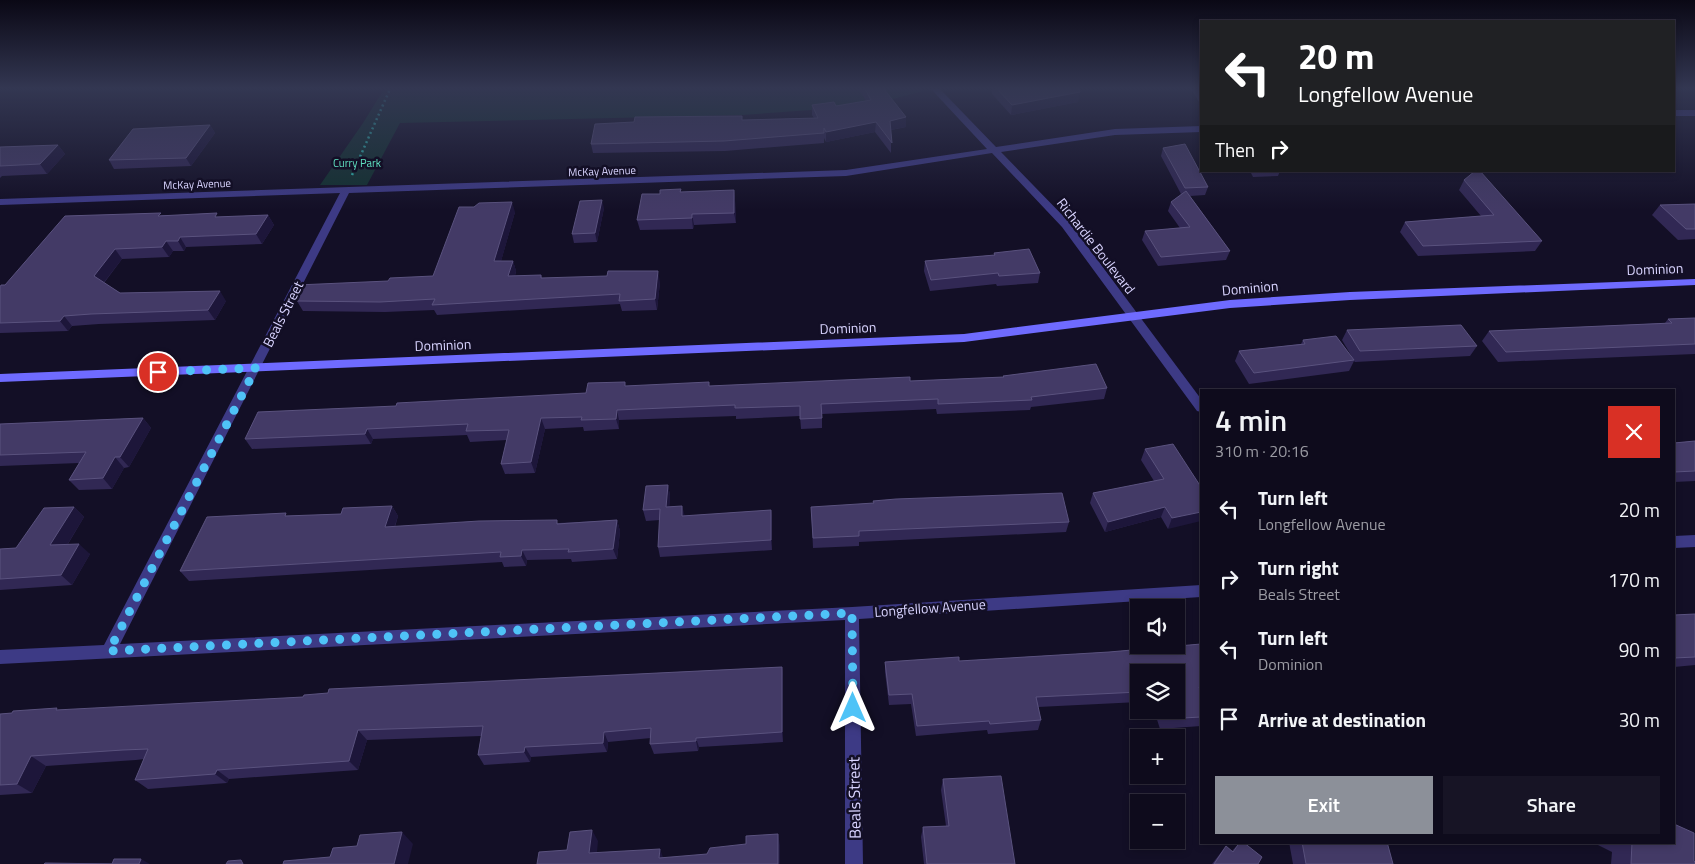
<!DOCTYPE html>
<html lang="en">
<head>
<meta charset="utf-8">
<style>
  body { margin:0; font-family:"Titillium Web",sans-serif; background:#171425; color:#f1f3f6; height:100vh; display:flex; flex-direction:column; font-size:19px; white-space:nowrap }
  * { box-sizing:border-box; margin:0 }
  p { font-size:16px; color:#9b9ba3 }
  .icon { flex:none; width:28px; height:28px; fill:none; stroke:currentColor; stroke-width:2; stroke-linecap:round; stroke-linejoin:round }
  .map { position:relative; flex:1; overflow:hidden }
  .side { position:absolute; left:1200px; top:389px; width:475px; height:455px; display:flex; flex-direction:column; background:#0e0b1c; border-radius:0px; box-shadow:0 2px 8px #0003,0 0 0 1px #2e2b3b }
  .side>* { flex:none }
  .guide { position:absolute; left:1200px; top:20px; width:475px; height:152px; border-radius:0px; box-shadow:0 2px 8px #0003,0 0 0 1px #2e2b3b; background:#202124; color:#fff; overflow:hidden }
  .tools { position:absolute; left:1130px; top:599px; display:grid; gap:10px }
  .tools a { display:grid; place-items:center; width:55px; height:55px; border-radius:0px; background:#0e0b1c; box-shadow:0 2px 8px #0003,0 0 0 1px #2e2b3b; font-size:25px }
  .pin { position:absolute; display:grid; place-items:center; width:42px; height:42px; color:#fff; margin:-21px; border:2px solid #fff; border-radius:50%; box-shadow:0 1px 5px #0007 }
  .me { position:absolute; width:55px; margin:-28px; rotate:0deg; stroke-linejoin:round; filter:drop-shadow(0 0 4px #0008) }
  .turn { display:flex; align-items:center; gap:18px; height:105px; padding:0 15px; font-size:22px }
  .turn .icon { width:65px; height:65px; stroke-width:2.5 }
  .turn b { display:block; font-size:35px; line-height:42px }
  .then { display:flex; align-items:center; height:48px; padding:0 15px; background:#0003; gap:10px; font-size:19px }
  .round { display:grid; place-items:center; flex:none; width:52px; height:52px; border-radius:0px; background:#171425 }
  .head { display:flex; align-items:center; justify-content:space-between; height:85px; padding:0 15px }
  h1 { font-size:30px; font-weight:600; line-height:38px }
  .cta { display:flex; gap:10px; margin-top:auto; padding:10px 15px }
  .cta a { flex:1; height:58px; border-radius:0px; background:#8c9099; color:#fff; font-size:20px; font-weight:600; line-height:58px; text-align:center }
  .cta a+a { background:#171425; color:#f1f3f6 }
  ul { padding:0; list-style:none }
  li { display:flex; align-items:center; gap:15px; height:70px; padding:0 15px }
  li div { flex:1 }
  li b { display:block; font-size:19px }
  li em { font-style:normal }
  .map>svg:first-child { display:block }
</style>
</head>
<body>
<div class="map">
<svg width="1695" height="864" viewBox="0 0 1695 864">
  <rect width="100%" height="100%" fill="#130f26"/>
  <!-- green -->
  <path fill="#12302f" d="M 384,89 L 921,89 L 923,91 L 867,106 L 743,115 L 400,123 L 367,185 L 320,185 L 363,123 Z"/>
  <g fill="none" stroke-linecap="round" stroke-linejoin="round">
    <!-- path -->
    <path stroke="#2fb8b0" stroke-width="2.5" stroke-dasharray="2 3" stroke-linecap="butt" d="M 352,175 L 390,89"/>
    <!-- street -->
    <g fill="#3d3a85" fill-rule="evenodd">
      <path d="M 931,89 L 940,89 L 996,147 L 1115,129 L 1201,126 L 1201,132 L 1115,135 L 1001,152 L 1070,223 L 1201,399 L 1201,412 L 1197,411 L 1062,227 L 992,153 L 846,176 L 349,193 L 120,644 L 852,607 L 1201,585 L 1201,597 L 859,619 L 863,864 L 845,864 L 845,620 L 0,664 L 0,650 L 104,645 L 340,193 L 0,205 L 0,199 L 846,170 L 987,149 Z"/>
      <rect x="1674" y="110" width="21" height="6"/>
      <path d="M 1695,535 L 1695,547 L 1674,548 L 1674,536 Z"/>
    </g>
    <!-- secondary -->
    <path fill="#6f6bff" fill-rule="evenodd" d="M 1695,279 L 1695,285 L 1350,300 L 1230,308 L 964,342 L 0,382 L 0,374 L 964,334 L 1230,300 L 1350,292 Z"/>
  </g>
  <!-- wall -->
  <g fill="#312854">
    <path d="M 859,89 L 884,89 L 906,127 L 891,130 L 891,153 L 875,132 L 826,142 L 824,138 L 824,143 L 725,151 L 593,153 L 591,144 L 743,120 L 814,118 L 812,115 L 812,105 L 836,106 L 866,101 Z"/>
    <path d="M 992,89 L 1079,89 L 1078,102 L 1011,115 L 992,94 Z"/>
    <path d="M 1191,89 L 1201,89 L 1201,105 Z"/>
    <path d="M 210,125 L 215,133 L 191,166 L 114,169 L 109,160 Z"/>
    <path d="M 58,145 L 65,154 L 47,174 L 2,176 L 0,178 L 0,147 Z"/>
    <path d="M 1163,148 L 1208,187 L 1205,195 L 1190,196 L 1230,251 L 1226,260 L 1158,266 L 1142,240 L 1145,231 L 1180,228 L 1168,211 L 1171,202 L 1181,194 L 1161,156 Z"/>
    <path d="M 1250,171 L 1280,171 L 1278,176 L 1253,177 Z"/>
    <path d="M 1464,180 L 1542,241 L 1535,251 L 1418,256 L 1400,232 L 1405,222 L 1481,216 L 1459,190 Z"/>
    <path d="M 681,189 L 681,192 L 734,190 L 735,200 L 736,223 L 694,225 L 693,229 L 640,230 L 637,220 L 660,194 Z"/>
    <path d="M 1695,204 L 1695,239 L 1678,240 L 1652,215 L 1660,205 Z"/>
    <path d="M 604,208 L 597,242 L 574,243 L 572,234 Z"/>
    <path d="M 515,212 L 501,261 L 513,261 L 516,271 L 515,276 L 541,275 L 542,278 L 660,282 L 657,310 L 622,311 L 620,304 L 437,315 L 434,310 L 385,312 L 303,311 L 297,301 L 388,281 L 433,276 Z"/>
    <path d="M 162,215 L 219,217 L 268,215 L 274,225 L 262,244 L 186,247 L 184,251 L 173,251 L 169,257 L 122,259 L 104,283 L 120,293 L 226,301 L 215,320 L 99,324 L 72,326 L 68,331 L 0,333 L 0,287 Z"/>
    <path d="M 994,253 L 1040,273 L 1038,283 L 997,286 L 996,284 L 930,291 L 924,271 L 925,261 L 994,255 Z"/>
    <path d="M 1695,318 L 1695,354 L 1498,362 L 1482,341 L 1489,331 L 1665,323 L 1668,319 Z"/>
    <path d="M 1347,330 L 1477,346 L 1470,356 L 1355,362 L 1354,361 L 1349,371 L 1249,384 L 1235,361 L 1239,351 L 1301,344 L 1303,340 L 1352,357 L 1342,340 Z"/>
    <path d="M 1003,376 L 1107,388 L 1104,399 L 1031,407 L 1030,410 L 937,414 L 936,409 L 822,414 L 822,428 L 801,429 L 800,416 L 736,419 L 736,416 L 619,420 L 619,429 L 584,431 L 583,427 L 545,429 L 535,473 L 505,474 L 501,464 L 507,440 L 470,442 L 467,435 L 373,439 L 371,444 L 252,449 L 245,439 L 396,406 L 586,393 L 626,386 L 710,386 L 910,381 L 1003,377 Z"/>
    <path d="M 143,418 L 151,428 L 129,467 L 124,468 L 112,489 L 79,490 L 69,480 L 79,463 L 0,466 L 0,424 Z"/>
    <path d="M 1695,441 L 1695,481 L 1674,482 L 1674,443 Z"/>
    <path d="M 1145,449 L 1201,487 L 1168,529 L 1161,517 L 1105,532 L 1090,503 L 1093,493 L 1154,481 L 1141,460 Z"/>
    <path d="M 668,485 L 670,496 L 669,507 L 685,516 L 771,510 L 772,520 L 772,550 L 660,557 L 658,547 L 660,520 L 646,521 L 643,510 Z"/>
    <path d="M 392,506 L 398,516 L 395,527 L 559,523 L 617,520 L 620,531 L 617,559 L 572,562 L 571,559 L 527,560 L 526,566 L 504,567 L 502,562 L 189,581 L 180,571 L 289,516 L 341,514 Z"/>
    <path d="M 74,507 L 84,517 L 68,544 L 90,554 L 72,585 L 0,590 L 0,549 L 16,548 Z"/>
    <path d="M 811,507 L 1069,522 L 1066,532 L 859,542 L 859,546 L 813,548 Z"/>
    <path d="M 1695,614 L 1695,665 L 1674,667 L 1674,615 Z"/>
    <path d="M 1201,644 L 1201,726 L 1160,729 L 1154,710 L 1176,710 L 1139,672 L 1139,702 L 1038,707 L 1041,720 L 1038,730 L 988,734 L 987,730 L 916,736 L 911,704 L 889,705 L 885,672 L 885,662 L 959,661 L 1109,652 Z"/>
    <path d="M 782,667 L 783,677 L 783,742 L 699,747 L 698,751 L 654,754 L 650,744 L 651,738 L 608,742 L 607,752 L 531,757 L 530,762 L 484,765 L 478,755 L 481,736 L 367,740 L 358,770 L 229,779 L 227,783 L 148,789 L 135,780 L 144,759 L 136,760 L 46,766 L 32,793 L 0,795 L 0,714 L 303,697 Z"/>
    <path d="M 943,779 L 1015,864 L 924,864 L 921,837 L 923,827 L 946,826 L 941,790 Z"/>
    <path d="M 1240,842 L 1258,864 L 1212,864 L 1226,846 L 1232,851 Z"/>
    <path d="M 1289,842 L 1387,842 L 1393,864 L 1293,864 Z"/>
    <path d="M 1592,842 L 1674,842 L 1694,861 L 1695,864 L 1611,864 L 1612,852 Z"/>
  </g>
  <!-- shaded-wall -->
  <g fill="#1d163a">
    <path d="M 1080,92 L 1078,102 L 1011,115 L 1012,105 Z"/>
    <path d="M 906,117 L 906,127 L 890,130 L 890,121 Z"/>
    <path d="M 876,122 L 875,132 L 826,142 L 826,132 Z"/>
    <path d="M 210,125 L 215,133 L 191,166 L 186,158 Z"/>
    <path d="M 58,145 L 65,154 L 47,174 L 40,164 Z"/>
    <path d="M 734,190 L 735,200 L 736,223 L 734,213 Z"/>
    <path d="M 602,200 L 604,208 L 597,242 L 595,233 Z"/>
    <path d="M 512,202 L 515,212 L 498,272 L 494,261 Z"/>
    <path d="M 692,214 L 694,225 L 693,229 L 692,218 Z"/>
    <path d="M 268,215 L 274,225 L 262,244 L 256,234 Z"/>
    <path d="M 180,237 L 186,247 L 184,251 L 178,241 Z"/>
    <path d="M 166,241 L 173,251 L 169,257 L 162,247 Z"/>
    <path d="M 115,249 L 122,259 L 101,286 L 94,276 Z"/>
    <path d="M 513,261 L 516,271 L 512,286 L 508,276 Z"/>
    <path d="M 658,271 L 660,282 L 657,310 L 655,299 Z"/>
    <path d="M 220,291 L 226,301 L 215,320 L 208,310 Z"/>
    <path d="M 64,316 L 72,326 L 68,331 L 60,321 Z"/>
    <path d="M 617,410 L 619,420 L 619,429 L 616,419 Z"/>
    <path d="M 143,418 L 151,428 L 129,467 L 120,457 Z"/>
    <path d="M 541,418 L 545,429 L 535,473 L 531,462 Z"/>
    <path d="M 367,429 L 373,439 L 371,444 L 365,434 Z"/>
    <path d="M 115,457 L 124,468 L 112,489 L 103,478 Z"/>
    <path d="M 668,485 L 670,496 L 669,517 L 666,507 Z"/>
    <path d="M 392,506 L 398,516 L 391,537 L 385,527 Z"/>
    <path d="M 682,506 L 685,516 L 682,516 Z"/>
    <path d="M 74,507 L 84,517 L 61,555 L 50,545 Z"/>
    <path d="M 1165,507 L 1161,517 L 1105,532 L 1108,522 Z"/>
    <path d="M 771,510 L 772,520 L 772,550 L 771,540 Z"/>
    <path d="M 1201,512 L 1201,521 L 1168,529 L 1172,518 Z"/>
    <path d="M 617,520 L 620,531 L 617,559 L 613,549 Z"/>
    <path d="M 79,544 L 90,554 L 72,585 L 61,575 Z"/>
    <path d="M 522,550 L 527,560 L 526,566 L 521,556 Z"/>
    <path d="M 782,667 L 783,677 L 783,742 L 782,732 Z"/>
    <path d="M 358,730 L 367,740 L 358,770 L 349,761 Z"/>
    <path d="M 604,732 L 608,742 L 607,752 L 603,743 Z"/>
    <path d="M 696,738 L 699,747 L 698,751 L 696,741 Z"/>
    <path d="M 525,747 L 531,757 L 530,762 L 524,752 Z"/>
    <path d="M 31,756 L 46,766 L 32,793 L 17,784 Z"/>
    <path d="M 217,770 L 229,779 L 227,783 L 215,774 Z"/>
    <path d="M 592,830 L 598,841 L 596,864 L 589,853 Z"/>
    <path d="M 402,832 L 413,844 L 408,864 L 394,864 Z"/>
    <path d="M 778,834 L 780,845 L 780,864 L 778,864 Z"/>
    <path d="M 660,849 L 664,860 L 659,858 Z"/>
    <path d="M 141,859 L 150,864 L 139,864 Z"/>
  </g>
  <!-- building -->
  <g fill="#433a66" stroke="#5a527e">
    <path d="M 865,89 L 884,89 L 906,117 L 890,121 L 892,143 L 876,122 L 826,132 L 824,128 L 824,133 L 724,141 L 591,144 L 595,124 L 634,122 L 635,117 L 742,116 L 742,120 L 818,118 L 812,105 L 834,102 L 836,106 L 871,100 Z"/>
    <path d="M 997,89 L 1079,89 L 1080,92 L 1012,105 Z"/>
    <path d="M 210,125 L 186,158 L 109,160 L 133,129 Z"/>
    <path d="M 1185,144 L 1208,187 L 1185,188 L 1163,148 Z"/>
    <path d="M 58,145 L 40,164 L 0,166 L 0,147 Z"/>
    <path d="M 1475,171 L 1480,171 L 1542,241 L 1423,246 L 1405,222 L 1494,215 L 1464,180 Z"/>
    <path d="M 681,189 L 680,192 L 734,190 L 734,213 L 692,214 L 692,218 L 637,220 L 642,194 L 660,194 L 660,190 Z"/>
    <path d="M 1186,191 L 1230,251 L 1161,257 L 1145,231 L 1190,227 L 1171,202 Z"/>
    <path d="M 602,200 L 595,233 L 572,234 L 580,201 Z"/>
    <path d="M 512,202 L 494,261 L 513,261 L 508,276 L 541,275 L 541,278 L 607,276 L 608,271 L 658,271 L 655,299 L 619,301 L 620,294 L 432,305 L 435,299 L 380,302 L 297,301 L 297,285 L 388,281 L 390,278 L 433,276 L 459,207 L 474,207 L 479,203 Z"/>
    <path d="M 1695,204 L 1695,229 L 1686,229 L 1660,205 Z"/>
    <path d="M 161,213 L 158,216 L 217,213 L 215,217 L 268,215 L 256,234 L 180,237 L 178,241 L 166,241 L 162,247 L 115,249 L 94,276 L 120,293 L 220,291 L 208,310 L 91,314 L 64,316 L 60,321 L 0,323 L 0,287 L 1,285 L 5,285 L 65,216 Z"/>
    <path d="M 1029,249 L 1040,273 L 999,276 L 998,273 L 931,280 L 925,261 L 995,255 L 994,253 Z"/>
    <path d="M 1695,318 L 1695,344 L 1506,352 L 1489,331 L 1672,323 L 1668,319 Z"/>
    <path d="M 1461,325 L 1477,346 L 1360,351 L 1347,330 Z"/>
    <path d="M 1336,336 L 1354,360 L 1254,373 L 1239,351 L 1305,344 L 1303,340 Z"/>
    <path d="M 1096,364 L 1107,388 L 1031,397 L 1032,400 L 938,404 L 938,399 L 821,404 L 822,418 L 800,419 L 800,406 L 735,408 L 735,405 L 617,410 L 616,419 L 581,420 L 582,417 L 541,418 L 531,462 L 501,464 L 509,430 L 466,431 L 468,424 L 367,429 L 365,434 L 245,439 L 258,412 L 396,406 L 397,403 L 586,393 L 588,383 L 625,382 L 625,386 L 709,382 L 709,386 L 910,377 L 910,381 L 1004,377 L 1003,376 Z"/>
    <path d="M 143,418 L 120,457 L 115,457 L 103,478 L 69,480 L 86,452 L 0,455 L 0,424 Z"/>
    <path d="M 1695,441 L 1695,471 L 1674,472 L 1674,443 Z"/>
    <path d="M 1173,444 L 1201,487 L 1201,512 L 1172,518 L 1165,507 L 1108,522 L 1093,493 L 1164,479 L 1145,449 Z"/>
    <path d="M 668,485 L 666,507 L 682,506 L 682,516 L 771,510 L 771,540 L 658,547 L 660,509 L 643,510 L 646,486 Z"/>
    <path d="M 1062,493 L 1069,522 L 859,531 L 859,536 L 813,538 L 811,507 L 874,503 L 873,501 L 896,499 Z"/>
    <path d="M 392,506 L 385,527 L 479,521 L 557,520 L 557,524 L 617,520 L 613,549 L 568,552 L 569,549 L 522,550 L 521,556 L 500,557 L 501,552 L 180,571 L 207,517 L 286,513 L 285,516 L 341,514 L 343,508 Z"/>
    <path d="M 74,507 L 50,545 L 79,544 L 61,575 L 0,579 L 0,549 L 16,548 L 44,508 Z"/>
    <path d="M 1695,614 L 1695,657 L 1674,658 L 1674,615 Z"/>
    <path d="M 1201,644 L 1201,687 L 1199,687 L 1201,693 L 1201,717 L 1165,719 L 1162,710 L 1176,710 L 1176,672 L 1139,672 L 1139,692 L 1036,697 L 1041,720 L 990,724 L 989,721 L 917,726 L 912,694 L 889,695 L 885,662 L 959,657 L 959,661 L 1109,652 Z"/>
    <path d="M 782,667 L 782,732 L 696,738 L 696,741 L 650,744 L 651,728 L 604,732 L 603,743 L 525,747 L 524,752 L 478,755 L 483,726 L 358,730 L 349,761 L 217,770 L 215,774 L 135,780 L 148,749 L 123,750 L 31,756 L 17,784 L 0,785 L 0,714 L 12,713 L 13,711 L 57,708 L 56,710 L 303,697 L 304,695 L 328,693 L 329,689 Z"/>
    <path d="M 1001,776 L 1015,864 L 927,864 L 923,827 L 949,826 L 943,779 Z"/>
    <path d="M 1674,824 L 1694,833 L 1694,861 L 1695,862 L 1695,864 L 1631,864 L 1632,842 L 1674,842 Z"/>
    <path d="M 592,830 L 589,853 L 660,849 L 659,858 L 707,854 L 710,848 L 746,844 L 746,836 L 778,834 L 778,864 L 537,864 L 539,852 L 567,850 L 570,832 Z"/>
    <path d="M 402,832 L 394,864 L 283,864 L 284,861 L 330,857 L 333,848 L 357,846 L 360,835 Z"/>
    <path d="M 1240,842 L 1243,842 L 1262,857 L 1258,864 L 1214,864 L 1226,846 L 1233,852 Z"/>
    <path d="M 1302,842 L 1387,842 L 1393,864 L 1306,864 Z"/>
    <path d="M 114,859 L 141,859 L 139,864 L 44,864 L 45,863 L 112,864 Z"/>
    <path d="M 241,860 L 243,864 L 226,864 L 228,861 Z"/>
  </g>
  <!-- sky -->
  <linearGradient id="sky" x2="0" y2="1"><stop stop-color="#0a0815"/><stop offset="0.42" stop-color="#333752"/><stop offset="1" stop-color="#333752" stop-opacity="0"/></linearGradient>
  <rect width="1695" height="210" fill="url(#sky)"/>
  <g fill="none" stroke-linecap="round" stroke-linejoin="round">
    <!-- route -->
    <path stroke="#4fc3f7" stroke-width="9" stroke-dasharray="0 16.2" d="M 158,372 L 256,368 L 109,651 L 852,613 L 853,708"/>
  </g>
  <g text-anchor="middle" stroke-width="5" stroke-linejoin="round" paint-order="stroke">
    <!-- far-park labels -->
    <g font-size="11" fill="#5fe0c0" stroke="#130f26">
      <text x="357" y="167">Curry Park</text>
    </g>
    <!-- far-street labels -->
    <g font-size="11" fill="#d9d4ff" stroke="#130f26">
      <text transform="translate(602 171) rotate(-2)" y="4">McKay Avenue</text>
      <text transform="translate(197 184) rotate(-2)" y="4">McKay Avenue</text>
    </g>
    <!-- street labels -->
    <g font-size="14" fill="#d9d4ff" stroke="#130f26">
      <text transform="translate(1096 246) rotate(52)" y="5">Richardie Boulevard</text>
      <text transform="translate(1655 269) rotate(-2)" y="5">Dominion</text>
      <text transform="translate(1250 288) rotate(-5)" y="5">Dominion</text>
      <text transform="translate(283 314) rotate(-63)" y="5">Beals Street</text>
      <text transform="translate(848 328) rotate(-2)" y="5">Dominion</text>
      <text transform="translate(443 345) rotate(-2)" y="5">Dominion</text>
      <text transform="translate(930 608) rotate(-4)" y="5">Longfellow Avenue</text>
    </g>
    <!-- near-street labels -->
    <g font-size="16" fill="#d9d4ff" stroke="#130f26">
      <text transform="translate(854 798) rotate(-91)" y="6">Beals Street</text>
    </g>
  </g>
</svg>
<div class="tools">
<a><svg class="icon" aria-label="sound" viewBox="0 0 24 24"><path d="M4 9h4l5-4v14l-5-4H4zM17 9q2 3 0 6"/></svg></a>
<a><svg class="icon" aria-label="layers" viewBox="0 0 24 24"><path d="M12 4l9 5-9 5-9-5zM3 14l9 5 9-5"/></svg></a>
<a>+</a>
<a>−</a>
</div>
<div class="pin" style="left:158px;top:372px;background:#d93025"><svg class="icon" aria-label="arrive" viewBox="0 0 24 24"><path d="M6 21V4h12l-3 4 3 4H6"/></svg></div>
<svg class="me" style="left:853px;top:708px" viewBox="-20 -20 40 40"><path d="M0-17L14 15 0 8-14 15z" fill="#4fc3f7" stroke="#fff" stroke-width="4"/></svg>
<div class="guide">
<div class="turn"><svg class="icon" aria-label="left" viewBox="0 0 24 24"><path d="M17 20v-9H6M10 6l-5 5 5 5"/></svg><div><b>20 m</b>Longfellow Avenue</div></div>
<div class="then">Then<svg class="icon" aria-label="right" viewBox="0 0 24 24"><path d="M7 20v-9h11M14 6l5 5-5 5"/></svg></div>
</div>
<section class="side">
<div class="head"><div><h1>4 min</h1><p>310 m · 20:16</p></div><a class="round" style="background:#d93025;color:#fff"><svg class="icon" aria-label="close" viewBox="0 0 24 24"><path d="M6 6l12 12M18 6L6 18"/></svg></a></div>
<ul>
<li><svg class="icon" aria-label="left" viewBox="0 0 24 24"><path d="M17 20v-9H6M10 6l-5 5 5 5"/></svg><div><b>Turn left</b><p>Longfellow Avenue</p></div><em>20 m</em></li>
<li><svg class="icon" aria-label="right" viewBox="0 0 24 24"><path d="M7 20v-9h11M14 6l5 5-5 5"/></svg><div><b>Turn right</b><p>Beals Street</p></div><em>170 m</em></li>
<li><svg class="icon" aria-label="left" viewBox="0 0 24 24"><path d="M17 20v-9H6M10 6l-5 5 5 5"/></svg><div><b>Turn left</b><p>Dominion</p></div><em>90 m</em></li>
<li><svg class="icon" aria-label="arrive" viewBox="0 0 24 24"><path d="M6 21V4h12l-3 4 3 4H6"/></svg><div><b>Arrive at destination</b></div><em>30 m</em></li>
</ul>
<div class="cta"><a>Exit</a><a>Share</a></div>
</section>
</div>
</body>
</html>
